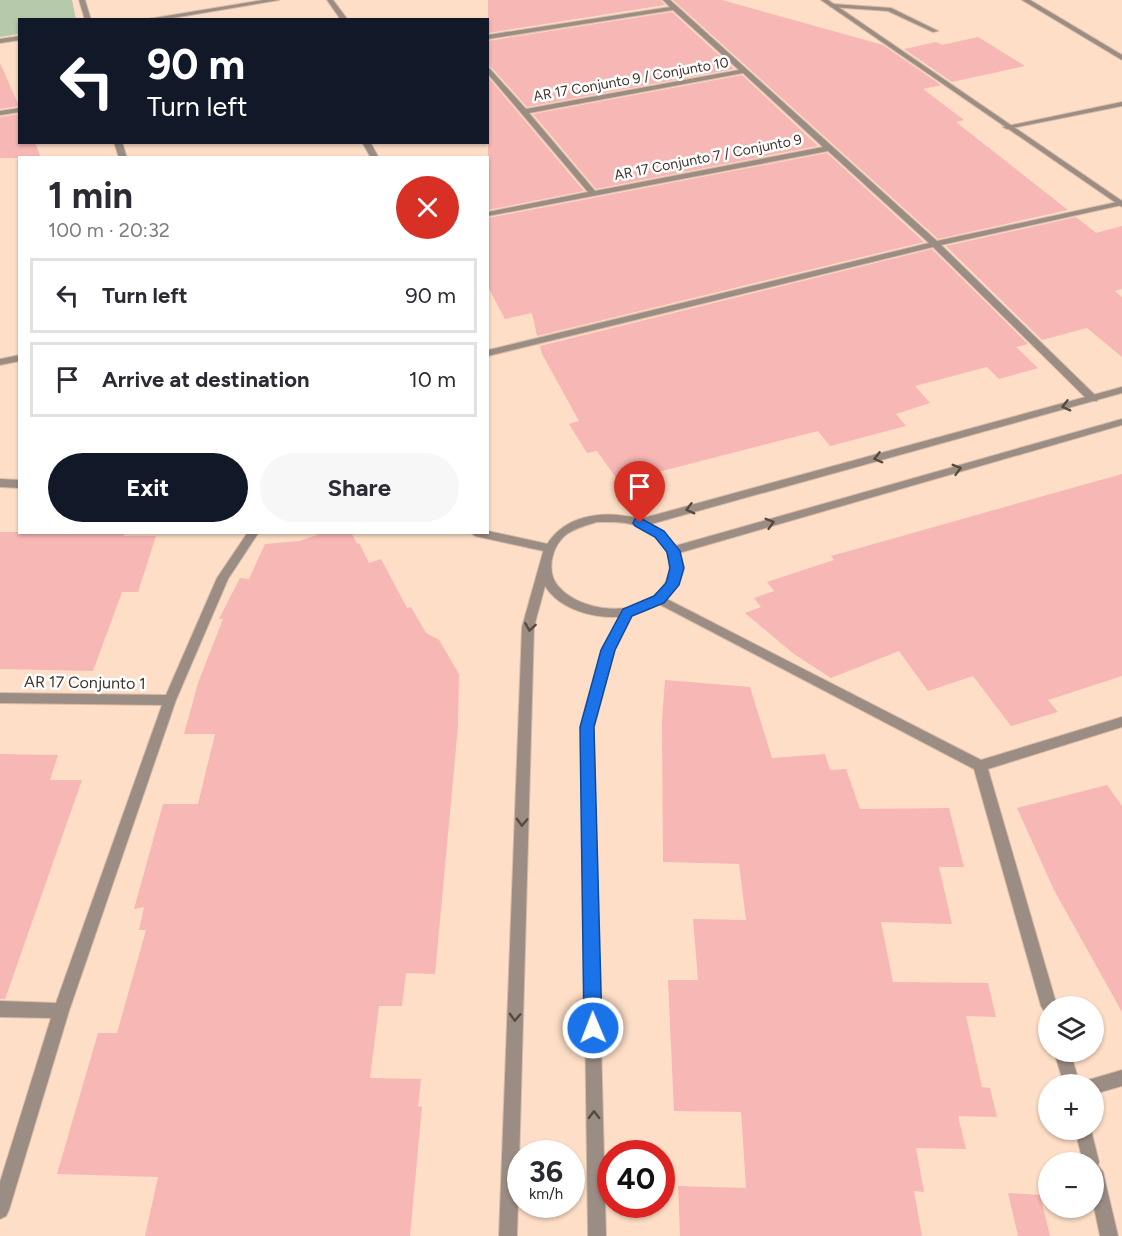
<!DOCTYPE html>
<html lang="en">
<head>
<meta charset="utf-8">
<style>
  body { margin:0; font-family:Figtree,sans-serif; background:#f7f7f7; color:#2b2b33; height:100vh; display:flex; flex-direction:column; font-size:22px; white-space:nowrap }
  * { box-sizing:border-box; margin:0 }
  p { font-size:20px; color:#7c7c81 }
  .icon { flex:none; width:33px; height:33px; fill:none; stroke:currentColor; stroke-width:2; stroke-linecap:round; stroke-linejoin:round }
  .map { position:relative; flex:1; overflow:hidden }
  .drawer { position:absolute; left:18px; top:156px; width:471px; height:378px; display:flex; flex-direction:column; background:#fff; border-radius:0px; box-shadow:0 2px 4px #0004 }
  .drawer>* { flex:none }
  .hud { position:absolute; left:18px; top:18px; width:471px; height:126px; border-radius:0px; box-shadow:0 2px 4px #0004; background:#111827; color:#fff; overflow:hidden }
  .tools { position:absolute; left:1038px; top:996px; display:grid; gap:12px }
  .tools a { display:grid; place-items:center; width:66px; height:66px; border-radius:50%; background:#fff; box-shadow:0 2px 4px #0004; font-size:30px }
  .speed { position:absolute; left:507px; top:1140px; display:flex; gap:12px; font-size:30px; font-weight:700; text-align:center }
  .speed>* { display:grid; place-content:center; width:78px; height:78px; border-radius:50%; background:#fff; box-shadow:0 2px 4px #0004; line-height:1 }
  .speed small { font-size:15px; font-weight:400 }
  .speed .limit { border:9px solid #d22; background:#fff; color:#111 }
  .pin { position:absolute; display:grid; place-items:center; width:51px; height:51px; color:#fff; margin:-62px -26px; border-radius:50% 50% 50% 0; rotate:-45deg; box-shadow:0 0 6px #0007 }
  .pin .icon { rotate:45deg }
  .me { position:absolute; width:66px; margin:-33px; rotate:359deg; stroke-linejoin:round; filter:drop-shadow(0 0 4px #0008) }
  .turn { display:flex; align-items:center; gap:21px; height:126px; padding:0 30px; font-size:27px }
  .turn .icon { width:78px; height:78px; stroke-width:2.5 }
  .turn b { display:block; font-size:42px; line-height:51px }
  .round { display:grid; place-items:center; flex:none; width:63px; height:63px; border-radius:32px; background:#f7f7f7 }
  .head { display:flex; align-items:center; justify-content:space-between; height:102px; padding:0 30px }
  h1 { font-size:36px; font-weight:700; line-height:45px }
  .button { display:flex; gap:12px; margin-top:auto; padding:12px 30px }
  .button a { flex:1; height:69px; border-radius:36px; background:#111827; color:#fff; font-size:24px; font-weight:700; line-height:69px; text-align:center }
  .button a+a { background:#f7f7f7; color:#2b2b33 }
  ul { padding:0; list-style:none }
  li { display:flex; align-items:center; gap:18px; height:75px; margin:0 12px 9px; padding:0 18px; border:3px solid #e1e1e2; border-radius:0px }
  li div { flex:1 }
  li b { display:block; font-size:22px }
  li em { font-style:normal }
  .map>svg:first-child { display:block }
</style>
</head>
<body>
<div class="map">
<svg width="1122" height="1236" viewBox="0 0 1122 1236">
  <rect width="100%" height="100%" fill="#fedec6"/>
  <!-- green -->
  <path fill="#b6caab" d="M 0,0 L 72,0 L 76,19 L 20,20 L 19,34 L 0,37 Z"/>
  <!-- building -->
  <g fill="#f7b7b5">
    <path d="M 488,0 L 661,0 L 665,5 L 488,33 Z"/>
    <path d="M 673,0 L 722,0 L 883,45 L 941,85 L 923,89 L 964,120 L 956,122 L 1068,210 L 938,239 Z"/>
    <path d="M 672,12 L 734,69 L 527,107 L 492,68 L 488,66 L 488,41 Z"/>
    <path d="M 978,37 L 1025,66 L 952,82 L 904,49 L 936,42 L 942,45 Z"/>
    <path d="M 0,63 L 19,106 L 0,109 Z"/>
    <path d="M 742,75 L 818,146 L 596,189 L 533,114 Z"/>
    <path d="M 488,77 L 584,191 L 488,210 Z"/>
    <path d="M 20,114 L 20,142 L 35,142 L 41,158 L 0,158 L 0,117 Z"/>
    <path d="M 827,153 L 924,242 L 537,336 L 532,313 L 505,319 L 488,287 L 488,218 Z"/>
    <path d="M 1076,217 L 1096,233 L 1122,226 L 1122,289 L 1115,291 L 1122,297 L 1122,357 L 1087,328 L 1042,340 L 946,246 Z"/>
    <path d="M 932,249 L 1028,344 L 1016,347 L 1038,368 L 999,379 L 987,367 L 915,386 L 930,403 L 896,414 L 906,426 L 830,446 L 818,431 L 619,482 L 597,451 L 587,453 L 569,424 L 579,421 L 542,354 L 540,346 Z"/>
    <path d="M 1122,474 L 1122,676 L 1048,700 L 1058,712 L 1011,726 L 973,676 L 928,691 L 899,651 L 831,678 L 794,654 L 745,613 L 761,607 L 754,598 L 774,591 L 767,582 L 834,560 L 831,556 Z"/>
    <path d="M 0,532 L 125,532 L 124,536 L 156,536 L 138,592 L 122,592 L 93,671 L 0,669 Z"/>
    <path d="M 326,532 L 351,532 L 357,544 L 359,543 L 369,563 L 381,559 L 407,608 L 411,607 L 426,633 L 439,640 L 459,674 L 458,726 L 435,974 L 406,973 L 402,1006 L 379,1006 L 370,1078 L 421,1079 L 418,1107 L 422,1106 L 410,1236 L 145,1236 L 158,1177 L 57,1174 L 98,1033 L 117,1033 L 146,930 L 139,930 L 144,907 L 134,909 L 163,804 L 198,804 L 215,734 L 184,734 L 198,683 L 223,619 L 219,619 L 240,578 L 249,579 L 265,544 L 299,541 Z"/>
    <path d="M 665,680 L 750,687 L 772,758 L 825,754 L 830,770 L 846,769 L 860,809 L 949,808 L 964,867 L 939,867 L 952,924 L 881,922 L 893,982 L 988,983 L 996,1017 L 966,1016 L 982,1087 L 990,1088 L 997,1117 L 958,1116 L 966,1149 L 916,1148 L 924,1192 L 914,1191 L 922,1236 L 680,1236 L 678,1186 L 746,1188 L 741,1112 L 674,1111 L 668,980 L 698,980 L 693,919 L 746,920 L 739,864 L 663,862 L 662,720 Z"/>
    <path d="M 0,754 L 58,755 L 50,780 L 82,780 L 5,999 L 0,999 Z"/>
    <path d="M 1107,785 L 1122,806 L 1122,1012 L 1054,890 L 1017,808 Z"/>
    <path d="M 1008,1193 L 1040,1195 L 1050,1236 L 1018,1236 Z"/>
  </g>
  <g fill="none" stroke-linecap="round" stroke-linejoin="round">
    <defs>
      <path id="service" d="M 833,4 L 891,8 L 938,31 L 933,32 L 888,11 L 831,7 L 830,6 Z"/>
      <g id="minor">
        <path d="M 79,0 L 85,0 L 91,20 L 85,20 Z"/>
        <path d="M 263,0 L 279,0 L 161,20 L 142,20 Z"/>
        <path d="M 327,0 L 333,0 L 348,20 L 341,20 Z"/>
        <path d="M 663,0 L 670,0 L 937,241 L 1122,201 L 1122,205 L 941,245 L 1097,397 L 1097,401 L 1089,401 L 933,247 L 488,356 L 488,350 L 929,243 L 828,151 L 488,216 L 488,212 L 588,192 L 488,74 L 488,68 L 490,69 L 526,109 L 739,70 L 673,10 L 488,39 L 488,35 L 670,7 ZM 743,73 L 823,147 L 595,191 L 529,113 Z"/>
        <path d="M 1022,0 L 1030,0 L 1122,55 L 1122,60 Z"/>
        <path d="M 20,36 L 20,40 L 0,43 L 0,39 Z"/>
        <path d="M 1122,102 L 1122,106 L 1007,129 L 1003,127 Z"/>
        <path d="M 20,108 L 20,112 L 0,115 L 0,111 Z"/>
        <path d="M 114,142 L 122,142 L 127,158 L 119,158 Z"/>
        <path d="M 362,142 L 370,142 L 379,158 L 371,158 Z"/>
        <path d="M 20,355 L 20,361 L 0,365 L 0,359 Z"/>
        <path d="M 0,479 L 20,480 L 20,488 L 0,487 Z"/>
        <path d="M 488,531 L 548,544 L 554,548 L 548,552 L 475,536 L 470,532 L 488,532 Z"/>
        <path d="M 248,532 L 259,532 L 228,579 L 176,700 L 69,1011 L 9,1210 L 6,1216 L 0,1219 L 0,1182 L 51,1018 L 0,1017 L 0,1001 L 56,1003 L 162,705 L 0,703 L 0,693 L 166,695 L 217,578 Z"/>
        <path d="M 659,595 L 981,760 L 1122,717 L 1122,727 L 988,769 L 1057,1006 L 1048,1006 L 1048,1013 L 1044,1011 L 1041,1006 L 974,769 L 655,602 L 653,599 L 655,596 Z"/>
        <path d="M 1054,1052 L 1070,1052 L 1080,1084 L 1064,1084 Z"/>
        <path d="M 1122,1070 L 1122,1086 L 1094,1094 L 1094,1084 L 1086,1084 L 1088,1080 Z"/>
        <path d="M 1075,1130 L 1091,1130 L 1099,1162 L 1098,1165 L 1103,1172 L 1118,1236 L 1100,1236 L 1094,1207 L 1094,1162 L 1083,1162 Z"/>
      </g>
      <g id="tertiary">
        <path d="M 821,0 L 828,0 L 1122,201 L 1122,207 Z"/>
        <path d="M 1122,387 L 1122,393 L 651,524 L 667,536 L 675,546 L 1122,419 L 1122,425 L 679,553 C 692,587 660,608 632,615 L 614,649 L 593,727 L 606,1236 L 588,1236 L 581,727 L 602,649 L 619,617 C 593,618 560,610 545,586 L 534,627 L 517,1236 L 499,1236 L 522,627 L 543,552 C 560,514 604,509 640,519 ZM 597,522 C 609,522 622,521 634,525 C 671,537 685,577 648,600 C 623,616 579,609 559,587 C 545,572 552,545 567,534 C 576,528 587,525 597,522 Z"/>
      </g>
    </defs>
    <!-- service casing -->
    <use href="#service" stroke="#d8bca7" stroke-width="2"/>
    <!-- minor casing -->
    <use href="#minor" stroke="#d8bca7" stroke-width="2"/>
    <!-- tertiary casing -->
    <use href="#tertiary" stroke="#d8bca7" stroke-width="2"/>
    <!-- service -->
    <use href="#service" fill="#9b8d84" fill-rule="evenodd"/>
    <!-- minor -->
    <use href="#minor" fill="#9b8d84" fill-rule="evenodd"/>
    <!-- tertiary -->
    <use href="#tertiary" fill="#9b8d84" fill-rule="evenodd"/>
  </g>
  <!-- one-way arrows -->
  <defs><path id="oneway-chevron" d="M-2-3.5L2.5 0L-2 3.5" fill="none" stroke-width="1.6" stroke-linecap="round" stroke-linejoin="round" transform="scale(1.5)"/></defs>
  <g stroke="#574a40">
    <use href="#oneway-chevron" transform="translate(1066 406) rotate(165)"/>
    <use href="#oneway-chevron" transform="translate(878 458) rotate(165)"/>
    <use href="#oneway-chevron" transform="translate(957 469) rotate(-16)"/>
    <use href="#oneway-chevron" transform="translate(690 509) rotate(165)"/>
    <use href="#oneway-chevron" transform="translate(770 523) rotate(-16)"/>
    <use href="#oneway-chevron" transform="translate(530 627) rotate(99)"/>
    <use href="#oneway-chevron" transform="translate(522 822) rotate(92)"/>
    <use href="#oneway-chevron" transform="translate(515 1017) rotate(92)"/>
    <use href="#oneway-chevron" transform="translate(594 1115) rotate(-91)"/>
  </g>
  <!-- route -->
  <path fill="#1a73e8" stroke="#114b97" stroke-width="1.5" d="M 640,518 L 664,531 L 680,551 L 684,568 L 679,585 L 664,603 L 632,616 L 615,650 L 594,727 L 602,1028 L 599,1034 L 593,1037 L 586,1034 L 584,1028 L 580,727 L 601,650 L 623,609 L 654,596 L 666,583 L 670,568 L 667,552 L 655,537 L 635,526 L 633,523 L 635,519 Z"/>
  <g text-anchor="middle" stroke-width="5" stroke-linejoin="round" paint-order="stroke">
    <!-- far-street labels -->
    <g font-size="14" fill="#40332a" stroke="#fff">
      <text transform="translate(631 79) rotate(-10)" y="5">AR 17 Conjunto 9 / Conjunto 10</text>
      <text transform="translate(708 157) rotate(-11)" y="5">AR 17 Conjunto 7 / Conjunto 9</text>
    </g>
    <!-- street labels -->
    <g font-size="16" fill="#40332a" stroke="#fff">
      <text transform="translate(85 682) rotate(1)" y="6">AR 17 Conjunto 1</text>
    </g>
  </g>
</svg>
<div class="tools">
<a><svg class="icon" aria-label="layers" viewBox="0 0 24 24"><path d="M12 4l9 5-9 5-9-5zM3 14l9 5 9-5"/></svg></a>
<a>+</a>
<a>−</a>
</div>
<div class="speed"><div>36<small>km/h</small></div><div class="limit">40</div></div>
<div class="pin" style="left:640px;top:523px;background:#d93025"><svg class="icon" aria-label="arrive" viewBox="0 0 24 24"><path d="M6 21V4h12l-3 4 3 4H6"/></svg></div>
<svg class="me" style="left:593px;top:1028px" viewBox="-20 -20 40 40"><circle r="17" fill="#1a73e8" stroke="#fff" stroke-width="3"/><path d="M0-11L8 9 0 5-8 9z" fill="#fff"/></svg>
<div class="hud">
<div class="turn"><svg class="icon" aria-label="left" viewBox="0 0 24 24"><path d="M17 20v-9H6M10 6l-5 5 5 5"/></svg><div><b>90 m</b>Turn left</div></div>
</div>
<section class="drawer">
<div class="head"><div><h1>1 min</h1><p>100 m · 20:32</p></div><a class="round" style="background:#d93025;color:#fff"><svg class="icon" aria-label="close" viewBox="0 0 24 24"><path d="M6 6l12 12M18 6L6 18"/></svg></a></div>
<ul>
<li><svg class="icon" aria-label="left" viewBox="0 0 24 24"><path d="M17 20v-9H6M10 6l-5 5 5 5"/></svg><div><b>Turn left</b></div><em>90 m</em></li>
<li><svg class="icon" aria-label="arrive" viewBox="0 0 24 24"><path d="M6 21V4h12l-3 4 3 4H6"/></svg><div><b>Arrive at destination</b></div><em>10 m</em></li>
</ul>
<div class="button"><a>Exit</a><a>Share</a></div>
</section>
</div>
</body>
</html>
